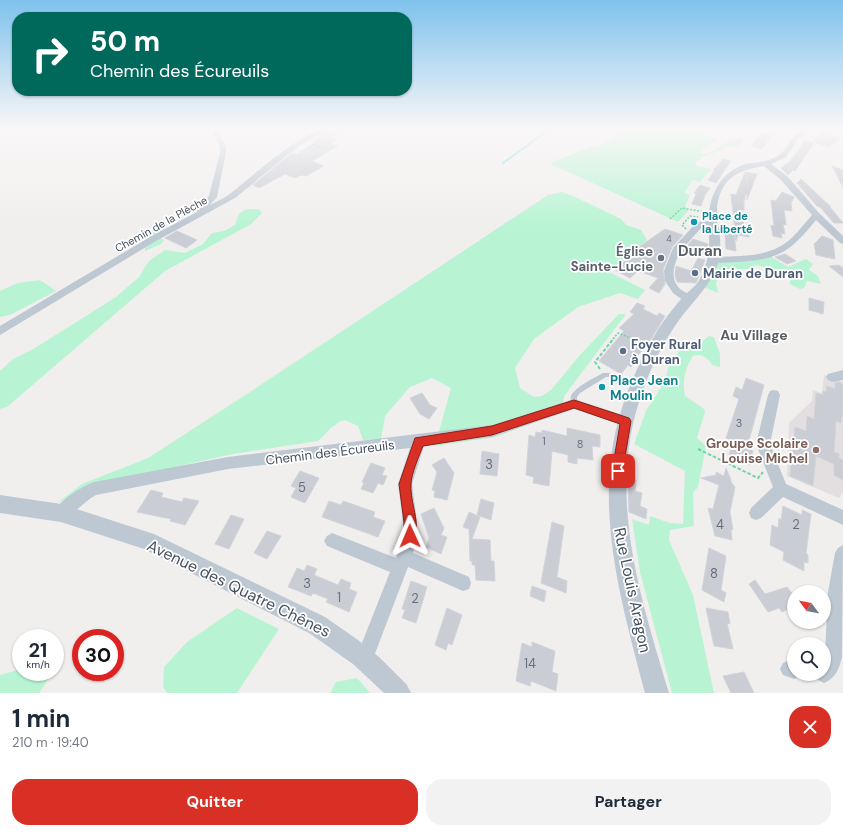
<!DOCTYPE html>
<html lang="fr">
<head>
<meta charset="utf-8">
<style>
  body { margin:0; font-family:"DM Sans",sans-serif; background:#f2f2f3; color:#1f2937; height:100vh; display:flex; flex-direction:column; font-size:15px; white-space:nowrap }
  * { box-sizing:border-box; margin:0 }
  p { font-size:13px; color:#747a83 }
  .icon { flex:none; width:22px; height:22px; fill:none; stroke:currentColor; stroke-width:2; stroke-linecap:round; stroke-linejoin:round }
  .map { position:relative; height:693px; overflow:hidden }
  .panel { display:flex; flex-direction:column; background:#fff; flex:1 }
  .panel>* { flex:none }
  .guide { position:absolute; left:12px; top:12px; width:400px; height:84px; border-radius:16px; box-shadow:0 1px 3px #0004; background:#00695c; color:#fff; overflow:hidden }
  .needle { width:26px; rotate:302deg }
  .controls { position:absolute; left:787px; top:585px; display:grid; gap:8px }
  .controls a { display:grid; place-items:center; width:44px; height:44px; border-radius:50%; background:#fff; box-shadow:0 1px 3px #0004; font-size:20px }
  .speed { position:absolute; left:12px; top:629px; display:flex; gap:8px; font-size:20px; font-weight:700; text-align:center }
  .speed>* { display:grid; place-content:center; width:52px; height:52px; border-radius:50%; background:#fff; box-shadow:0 1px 3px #0004; line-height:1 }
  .speed small { font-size:10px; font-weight:400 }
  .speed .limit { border:6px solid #d22; background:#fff; color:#111 }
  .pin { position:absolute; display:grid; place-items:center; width:34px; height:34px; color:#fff; margin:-17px; border-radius:8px; box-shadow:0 2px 6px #0006 }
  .me { position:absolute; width:44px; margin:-22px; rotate:359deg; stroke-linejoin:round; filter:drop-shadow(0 0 3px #0008) }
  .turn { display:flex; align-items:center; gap:14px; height:84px; padding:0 12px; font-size:18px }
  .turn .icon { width:52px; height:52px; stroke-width:2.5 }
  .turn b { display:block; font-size:28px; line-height:34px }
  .round { display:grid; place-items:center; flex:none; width:42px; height:42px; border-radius:16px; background:#f2f2f3 }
  .head { display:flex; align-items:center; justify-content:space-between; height:68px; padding:0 12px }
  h1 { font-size:24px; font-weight:700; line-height:30px }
  .primary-button { display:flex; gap:8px; margin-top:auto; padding:8px 12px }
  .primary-button a { flex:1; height:46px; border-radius:16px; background:#d93025; color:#fff; font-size:16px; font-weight:700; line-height:46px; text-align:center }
  .primary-button a+a { background:#f2f2f3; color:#1f2937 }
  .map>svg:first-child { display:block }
</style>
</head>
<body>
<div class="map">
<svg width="843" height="693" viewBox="0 0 843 693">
  <rect width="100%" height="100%" fill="#f1eeee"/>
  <!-- education -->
  <path fill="#e3dfe0" d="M 824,375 L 843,382 L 843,492 L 839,498 L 787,476 L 789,423 L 812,401 L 813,390 L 822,393 Z"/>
  <!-- green -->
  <g fill="#b8f4d3">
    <path d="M 632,129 L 681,129 L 717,140 L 702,149 L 700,153 C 713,159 725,135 744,139 L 739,146 L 725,147 L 720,151 L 702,157 L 695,163 L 697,166 L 711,169 L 700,182 L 693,180 L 684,193 L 690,195 L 685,206 L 688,211 L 678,222 L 562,169 L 551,165 L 553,162 L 590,147 L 597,147 Z"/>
    <path d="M 562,192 L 573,196 L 621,219 L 626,225 L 641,230 L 647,240 L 609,272 L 645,290 L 638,299 L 620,293 L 578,307 L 534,339 L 515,368 L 520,388 L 534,397 L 542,396 L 551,390 L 580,355 L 619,314 L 626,314 L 565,395 L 559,413 L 495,437 L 435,446 L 451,388 L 432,378 L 410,387 L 385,416 L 381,439 L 363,440 L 358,426 L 345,420 L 339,422 L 331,428 L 318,441 L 233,454 L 99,484 L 57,503 L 82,484 L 148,458 L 247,394 L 548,195 Z"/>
    <path d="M 246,209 L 259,209 L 262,213 L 251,224 L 165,271 L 7,407 L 0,409 L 0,371 L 13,359 L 35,348 L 116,297 L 139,277 L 149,261 L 165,250 L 185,253 L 203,244 L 212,233 L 224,231 L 235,225 L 239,214 Z"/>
    <path d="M 159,225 L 162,225 L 162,228 L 166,229 L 159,238 L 164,240 L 161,244 L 145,251 L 145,248 L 149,245 L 144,240 Z"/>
    <path d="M 770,256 L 788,267 L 806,259 L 813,264 L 809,270 L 818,276 L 821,284 L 807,281 L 804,288 L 800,289 L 790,284 L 790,276 L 757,265 L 749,269 L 725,269 L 716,283 L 718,293 L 704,287 L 716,262 Z"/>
    <path d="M 40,280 L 56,291 L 10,315 L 0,317 L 0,291 L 18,283 Z"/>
    <path d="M 709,336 L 714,337 L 720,354 L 720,367 L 712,365 C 708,358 702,353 693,356 C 685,368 682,381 685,396 L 704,409 L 705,412 L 697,438 L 706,446 L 698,487 L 693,493 L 694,526 L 670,530 L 669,540 L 693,595 L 714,693 L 672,693 L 640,572 L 632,519 L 649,525 L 650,516 L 670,523 L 683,524 L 685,471 L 634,444 L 646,411 L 665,381 L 668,368 L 683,345 L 698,345 Z"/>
    <path d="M 237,608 L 279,629 L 237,693 L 167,693 L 163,687 L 164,667 L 187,642 Z"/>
    <path d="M 21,669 L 21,672 L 53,672 L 39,693 L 0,693 L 0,675 Z"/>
    <path d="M 357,678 L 370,693 L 330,693 L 336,682 Z"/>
  </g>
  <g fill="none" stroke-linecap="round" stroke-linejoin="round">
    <!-- stream -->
    <path stroke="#81d6f5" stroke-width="2" d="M 503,163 L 550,129"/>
  </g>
  <!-- building -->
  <g fill="#cacdd4" stroke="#d2d4db">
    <path d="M 331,129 L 348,129 L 332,137 L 338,139 L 330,143 L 338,146 L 312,161 L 324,166 L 306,176 L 301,175 L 295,178 L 285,174 L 259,188 L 253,185 L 292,153 L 296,154 L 316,142 L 312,141 Z"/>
    <path d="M 823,129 L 831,130 L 829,135 L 841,138 L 829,147 L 814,142 Z"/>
    <path d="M 761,133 L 772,135 L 762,149 L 751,146 Z"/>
    <path d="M 804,141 L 814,143 L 795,171 L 793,170 L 788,175 L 781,168 L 790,161 L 799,150 Z"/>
    <path d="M 723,159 L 731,161 L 716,183 L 708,180 L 715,170 L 713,170 Z"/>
    <path d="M 832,166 L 843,170 L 843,187 Z"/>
    <path d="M 745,172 L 747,185 L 746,172 L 757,174 L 747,200 L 747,195 L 745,195 L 745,200 L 744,199 L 744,210 L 742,210 L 744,228 L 748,230 L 749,237 L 738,235 L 736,241 L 731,194 L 736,195 Z"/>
    <path d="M 801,179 L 831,207 L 830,207 L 843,223 L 834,223 L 820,207 L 817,206 L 797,183 Z"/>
    <path d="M 700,185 L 710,188 L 705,195 L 701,206 L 692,204 L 696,194 L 694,193 Z"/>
    <path d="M 782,192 L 794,197 L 791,203 L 792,211 L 784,210 L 786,225 L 783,224 L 785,234 L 781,233 L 782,238 L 773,236 L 771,225 L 774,226 L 771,200 L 776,201 Z"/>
    <path d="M 665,229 L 683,235 L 672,247 L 663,270 L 665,284 L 659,293 L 649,288 L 658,278 L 638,271 L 630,278 L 615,270 L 626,260 L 629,261 L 643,249 L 639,247 Z"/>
    <path d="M 177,231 L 197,240 L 186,248 L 165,238 Z"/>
    <path d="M 725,232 L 734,234 L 736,251 L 726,249 Z"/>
    <path d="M 822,236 L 833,240 L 835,259 L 816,255 L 814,244 Z"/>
    <path d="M 693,239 L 708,244 L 706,254 L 687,246 Z"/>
    <path d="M 785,254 L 796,261 L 787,264 L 775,257 Z"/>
    <path d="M 698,258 L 705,260 L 696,283 L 677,282 L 675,275 L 676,266 L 691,271 Z"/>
    <path d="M 839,265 L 843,268 L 843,277 L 829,266 Z"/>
    <path d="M 809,298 L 824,302 L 823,314 L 809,310 Z"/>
    <path d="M 637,303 L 645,306 L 643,309 L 657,316 L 659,313 L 665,316 L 647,346 L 637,356 L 638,357 L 631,367 L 628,365 L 621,374 L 599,361 L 624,331 L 619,328 L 634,314 L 630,312 Z"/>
    <path d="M 746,378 L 764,385 L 747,448 L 753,451 L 750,465 L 729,455 L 733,441 L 726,438 L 739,399 L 733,396 L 736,387 L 742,390 Z"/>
    <path d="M 839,382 L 843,384 L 843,411 L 841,423 L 836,421 L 834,452 L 839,454 L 839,458 L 843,460 L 843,480 L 834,475 L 834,464 L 816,456 L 813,486 L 790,476 L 795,427 L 806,431 L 807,416 L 814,419 L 816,393 L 823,395 L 823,391 L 826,392 L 827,386 L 835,389 L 835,383 Z"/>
    <path d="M 422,393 L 430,405 L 437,408 L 429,419 L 420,414 L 410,398 Z"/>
    <path d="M 567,428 L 600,435 L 600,447 L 592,446 L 593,460 L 577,458 L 577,464 L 568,462 L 568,455 L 552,451 L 549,486 L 533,483 L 534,477 L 526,475 L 529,435 L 535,437 L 536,432 L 542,433 L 542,430 L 567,436 Z"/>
    <path d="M 482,451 L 499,454 L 497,476 L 480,474 Z"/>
    <path d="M 444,458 L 454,473 L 447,500 L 434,497 L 435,491 L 432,490 L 437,472 L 432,465 Z"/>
    <path d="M 371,463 L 385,468 L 382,475 L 387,476 L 383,485 L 378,483 L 373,493 L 361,489 L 364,483 L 362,482 Z"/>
    <path d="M 726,468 L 731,480 L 731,482 L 735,487 L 730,512 L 733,530 L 731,529 L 732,540 L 715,536 L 708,508 L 713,509 L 719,485 L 701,478 L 716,475 L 716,472 L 724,476 Z"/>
    <path d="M 300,471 L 319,478 L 305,503 L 291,497 L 296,488 L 291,486 Z"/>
    <path d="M 628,477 L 636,480 L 635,491 L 642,493 L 640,506 L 647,509 L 646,519 L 629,512 Z"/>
    <path d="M 151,490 L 163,493 L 161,497 L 182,502 L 184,498 L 199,501 L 185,525 L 170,521 L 171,519 L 137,512 Z"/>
    <path d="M 481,499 L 494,503 L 491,520 L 477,515 Z"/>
    <path d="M 329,501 L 341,505 L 343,501 L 375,512 L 373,517 L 385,521 L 378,537 L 322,517 Z"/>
    <path d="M 783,506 L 802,515 L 802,510 L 811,514 L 806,553 L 808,555 L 808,563 L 804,562 L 804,571 L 783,560 L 784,552 L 770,545 L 772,525 L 778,528 L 779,518 L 781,520 Z"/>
    <path d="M 434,508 L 444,528 L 441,535 L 447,537 L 441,554 L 426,547 L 429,538 L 421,514 Z"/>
    <path d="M 469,512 L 480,517 L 472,539 L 490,540 L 491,561 L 494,561 L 495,581 L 476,580 L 475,565 L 472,565 L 472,561 L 470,561 L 469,529 L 463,527 Z"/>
    <path d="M 231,515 L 244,519 L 229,549 L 215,544 Z"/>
    <path d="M 552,522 L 564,526 L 557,577 L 567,581 L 566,593 L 541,583 Z"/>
    <path d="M 267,531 L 281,536 L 267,559 L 254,553 Z"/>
    <path d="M 709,548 L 726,556 L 721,590 L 726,593 L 724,602 L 702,590 Z"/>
    <path d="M 307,565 L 317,569 L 314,575 L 338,585 L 341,579 L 351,583 L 349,589 L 357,592 L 349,612 L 326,602 L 328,599 L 313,593 L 311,596 L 288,587 L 297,568 L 304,571 Z"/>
    <path d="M 755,580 L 765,594 L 787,587 L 794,596 L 794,607 L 782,612 L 779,608 L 768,612 L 749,584 Z"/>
    <path d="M 411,581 L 427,587 L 416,623 L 402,618 L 405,610 L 402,609 Z"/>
    <path d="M 532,586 L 546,591 L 544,602 L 530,596 Z"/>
    <path d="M 447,608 L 462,615 L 452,645 L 448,643 L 446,650 L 435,645 Z"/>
    <path d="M 706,608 L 728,612 L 730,624 L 727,623 L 733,649 L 714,646 Z"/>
    <path d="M 532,642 L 555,651 L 552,672 L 558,674 L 556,691 L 531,681 L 530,686 L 516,681 L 522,643 L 532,647 Z"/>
    <path d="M 744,672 L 754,693 L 731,693 L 723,676 Z"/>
  </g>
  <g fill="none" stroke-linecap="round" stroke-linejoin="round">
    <!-- path-far1 -->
    <g stroke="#6dd5a8" stroke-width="1.5" stroke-dasharray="2 1.5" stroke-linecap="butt">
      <path d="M 312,144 L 325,149"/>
      <path d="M 670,219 L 682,208 L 705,212"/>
      <path d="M 686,229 L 682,225 L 690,216 L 698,217"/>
      <path d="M 613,339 L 618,333 L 633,339"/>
    </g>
    <!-- path -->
    <g stroke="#6dd5a8" stroke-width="2" stroke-dasharray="3.5 2" stroke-linecap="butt">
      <path d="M 631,338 L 645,346"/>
      <path d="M 600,369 L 595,362 L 614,338"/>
      <path d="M 698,449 L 758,478 L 763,472"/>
    </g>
    <!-- service -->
    <path fill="#bdc8d2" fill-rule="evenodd" d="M 603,373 L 614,373 L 639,384 L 640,386 L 639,388 L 637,388 L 613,377 L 606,377 L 580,393 L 577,397 L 577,404 L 576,406 L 574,407 L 572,406 C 571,403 570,399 571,396 C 575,387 594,378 603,373 Z"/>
    <!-- minor -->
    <g fill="#bdc8d2" fill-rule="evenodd">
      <path d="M 211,129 L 217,129 L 226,147 L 226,152 L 217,197 L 210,205 C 217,201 225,198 231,193 C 253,176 304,128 330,129 L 300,145 L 235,198 L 156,241 L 0,335 L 0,326 L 150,237 L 197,212 L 197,208 L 209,196 L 220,152 L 220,147 Z"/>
      <path d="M 804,129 L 812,129 L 798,139 L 786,157 L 771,164 L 788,177 L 819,213 L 843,236 L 843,244 L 840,243 L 816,220 C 791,251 779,260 737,262 C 728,262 717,264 709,262 L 707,260 L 709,258 L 712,257 C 736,256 766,258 787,242 C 796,235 804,224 812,215 L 782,181 L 764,166 C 738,170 721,178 717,207 C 717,213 718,221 716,226 L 702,227 L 684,247 L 697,252 L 699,254 L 697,256 L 694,257 L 680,252 C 674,264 669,278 680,289 C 685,292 690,294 693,299 L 692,301 L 684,301 L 673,293 L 665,281 L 664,271 L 673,248 L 697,222 L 709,221 C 708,196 721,171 746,164 C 758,162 769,162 779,155 C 790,148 788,136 804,129 Z"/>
      <path d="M 843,370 L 843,380 L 832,382 L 828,380 L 826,377 L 828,374 Z"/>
      <path d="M 774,390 L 778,391 L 780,395 L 770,444 L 786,484 L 843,510 L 843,525 L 783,497 L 761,518 L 756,520 L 751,518 L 749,513 L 751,508 L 773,487 L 756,444 L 768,395 L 770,391 Z"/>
      <path d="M 574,399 L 629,417 L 631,421 L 629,425 L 625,426 L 574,409 L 492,437 L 424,446 L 412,484 L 417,522 L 417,536 L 413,553 L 469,577 L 471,583 L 469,589 L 463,591 L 408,567 L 371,664 L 365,667 L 359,664 L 356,658 L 390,572 L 327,546 L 324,541 L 327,536 L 332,533 L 396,558 L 403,536 L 403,522 L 398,484 L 410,448 L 228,469 L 96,495 C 83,502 74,515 61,520 L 56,518 L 54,513 C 59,500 81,487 94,482 L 228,457 L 492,425 Z"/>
      <path d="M 843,545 L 842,657 C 839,669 836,678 824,683 L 818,680 L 815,674 L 824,674 L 828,592 L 835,553 L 838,548 Z"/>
      <path d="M 789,660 L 794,661 L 794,674 L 801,674 L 800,676 L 794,679 L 783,675 L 780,669 L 783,663 Z"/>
    </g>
    <!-- tertiary -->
    <g fill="#bdc8d2" fill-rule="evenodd">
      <path d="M 713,221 L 718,224 C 729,278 698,290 673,329 C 656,355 644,383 636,412 C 610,507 642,602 669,693 L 645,693 C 621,601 592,505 621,411 C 630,382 643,354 659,328 C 666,317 674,307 683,297 C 687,292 694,288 698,282 C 709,264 711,244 708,224 Z"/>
      <path d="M 0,495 L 61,504 L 154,534 L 325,617 L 358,640 L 379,657 L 407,685 L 411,693 L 384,693 L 353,664 L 309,633 L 144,549 L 61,522 L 0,513 Z"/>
    </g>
  </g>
  <!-- sky -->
  <linearGradient id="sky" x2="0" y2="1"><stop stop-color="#7fc2ed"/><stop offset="0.57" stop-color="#f9f7f7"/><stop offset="1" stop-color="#f9f7f7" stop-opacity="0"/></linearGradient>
  <rect width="843" height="226" fill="url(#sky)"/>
  <!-- route -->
  <path fill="#d93025" stroke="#8d1f18" d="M 574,400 L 629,418 L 631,421 L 622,475 L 618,476 L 614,475 L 612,471 L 620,424 L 574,408 L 492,435 L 423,446 C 419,456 411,474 411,485 C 410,503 421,523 414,540 L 410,542 L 405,540 L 404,536 L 404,522 L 399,484 L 415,438 L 492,426 Z"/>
  <!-- markers -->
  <g fill="#0f9aa8" stroke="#fff" stroke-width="1.5">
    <circle cx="694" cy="222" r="4"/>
    <circle cx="602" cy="387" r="4"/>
  </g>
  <circle fill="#6b7280" stroke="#fff" stroke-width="1.5" cx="661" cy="258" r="4"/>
  <g fill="#5c6f8a" stroke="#fff" stroke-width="1.5">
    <circle cx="695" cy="273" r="4"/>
    <circle cx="623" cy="351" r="4"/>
  </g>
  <circle fill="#8d6e63" stroke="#fff" stroke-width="1.5" cx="816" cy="450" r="4"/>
  <g text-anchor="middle" stroke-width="3.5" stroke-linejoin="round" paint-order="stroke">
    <!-- far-number labels -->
    <g font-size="9" fill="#666f7c">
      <text x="669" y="242">4</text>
    </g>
    <!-- far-culture labels -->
    <g font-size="11" font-weight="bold" fill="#0d838f" stroke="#fff" text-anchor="start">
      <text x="702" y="220">Place de<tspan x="702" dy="13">la Liberté</tspan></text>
    </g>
    <!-- far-street labels -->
    <g font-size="11" fill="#45505e" stroke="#fff">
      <text transform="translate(161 224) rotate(-29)" y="4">Chemin de la Plèche</text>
    </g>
    <!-- number labels -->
    <g font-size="11" fill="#666f7c">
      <text x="739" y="427">3</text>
      <text x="544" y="445">1</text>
      <text x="580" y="448">8</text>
    </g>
    <!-- worship labels -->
    <g font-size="13" font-weight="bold" fill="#5b616d" stroke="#fff" text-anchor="end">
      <text x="653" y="256">Église<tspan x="653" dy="15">Sainte-Lucie</tspan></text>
    </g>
    <!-- service labels -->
    <g font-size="13" font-weight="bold" fill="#4e5e75" stroke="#fff" text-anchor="start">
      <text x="703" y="278">Mairie de Duran</text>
      <text x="631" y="349">Foyer Rural<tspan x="631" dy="15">à Duran</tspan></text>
    </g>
    <!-- culture labels -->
    <g font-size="13" font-weight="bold" fill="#0d838f" stroke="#fff" text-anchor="start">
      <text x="610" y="385">Place Jean<tspan x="610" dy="15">Moulin</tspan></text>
    </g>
    <!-- education labels -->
    <g font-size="13" font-weight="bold" fill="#785e54" stroke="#fff" text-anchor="end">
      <text x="808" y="448">Groupe Scolaire<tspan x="808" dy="15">Louise Michel</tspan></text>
    </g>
    <!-- street labels -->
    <g font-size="13" fill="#45505e" stroke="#fff">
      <text transform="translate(330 452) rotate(-7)" y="5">Chemin des Écureuils</text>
    </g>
    <!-- near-number labels -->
    <g font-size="13" fill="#666f7c">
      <text x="489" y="469">3</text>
      <text x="302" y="492">5</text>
      <text x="720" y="529">4</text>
      <text x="796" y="529">2</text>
      <text x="714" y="578">8</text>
      <text x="307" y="588">3</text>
      <text x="339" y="602">1</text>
      <text x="415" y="603">2</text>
      <text x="530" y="668">14</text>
    </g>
    <!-- neighbourhood labels -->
    <g font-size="14" font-weight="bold" fill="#5a5e64" stroke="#fff">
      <text x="754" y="340">Au Village</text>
    </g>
    <!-- quarter labels -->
    <g font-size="15" font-weight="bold" fill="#5a5e64" stroke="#fff">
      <text x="700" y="256">Duran</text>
    </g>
    <!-- near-street labels -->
    <g font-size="16" fill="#45505e" stroke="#fff">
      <text transform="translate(239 588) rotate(26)" y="6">Avenue des Quatre Chênes</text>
      <text transform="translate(633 590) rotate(78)" y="6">Rue Louis Aragon</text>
    </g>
  </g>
</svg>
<div class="controls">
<a><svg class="needle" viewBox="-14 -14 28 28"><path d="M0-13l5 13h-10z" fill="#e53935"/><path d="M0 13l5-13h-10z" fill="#747a83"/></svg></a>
<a><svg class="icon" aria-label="search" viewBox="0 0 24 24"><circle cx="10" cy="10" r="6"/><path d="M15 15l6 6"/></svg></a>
</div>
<div class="speed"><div>21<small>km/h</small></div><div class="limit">30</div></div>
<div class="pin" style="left:618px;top:471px;background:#d93025"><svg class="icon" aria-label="arrive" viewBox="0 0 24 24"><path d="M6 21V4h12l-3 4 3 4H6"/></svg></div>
<svg class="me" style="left:410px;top:536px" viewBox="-20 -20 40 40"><path d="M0-17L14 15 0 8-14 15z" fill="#d93025" stroke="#fff" stroke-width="4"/></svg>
<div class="guide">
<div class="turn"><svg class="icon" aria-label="right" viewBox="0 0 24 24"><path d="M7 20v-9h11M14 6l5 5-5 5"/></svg><div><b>50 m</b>Chemin des Écureuils</div></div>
</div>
</div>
<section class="panel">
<div class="head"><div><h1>1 min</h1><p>210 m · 19:40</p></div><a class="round" style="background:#d93025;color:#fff"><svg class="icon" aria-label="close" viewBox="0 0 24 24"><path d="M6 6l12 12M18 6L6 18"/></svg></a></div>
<div class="primary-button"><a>Quitter</a><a>Partager</a></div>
</section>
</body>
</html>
